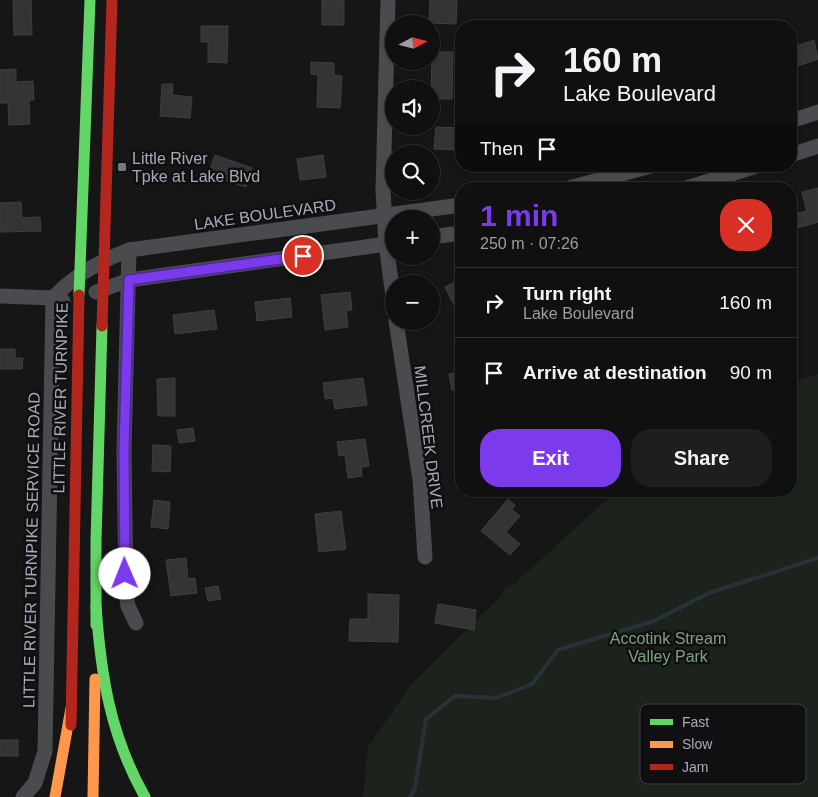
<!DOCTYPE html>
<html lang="en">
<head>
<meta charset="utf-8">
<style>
  body { margin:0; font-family:Helvetica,sans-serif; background:#1e1e1e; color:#f1f3f6; height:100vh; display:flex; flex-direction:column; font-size:19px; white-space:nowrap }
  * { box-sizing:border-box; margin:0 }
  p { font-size:16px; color:#9c9d9f }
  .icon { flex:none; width:28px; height:28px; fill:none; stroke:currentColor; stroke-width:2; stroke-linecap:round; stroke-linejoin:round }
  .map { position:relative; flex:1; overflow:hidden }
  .panel { position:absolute; left:455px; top:182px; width:342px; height:315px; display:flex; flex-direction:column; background:#101010; border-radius:20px; box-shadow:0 1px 4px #0004,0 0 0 1px #303030 }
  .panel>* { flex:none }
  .top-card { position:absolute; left:455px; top:20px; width:342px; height:152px; border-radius:20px; box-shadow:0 1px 4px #0004,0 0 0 1px #303030; background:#101010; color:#f1f3f6; overflow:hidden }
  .needle { width:32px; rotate:83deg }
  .tools { position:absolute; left:385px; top:15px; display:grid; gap:10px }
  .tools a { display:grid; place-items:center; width:55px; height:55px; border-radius:50%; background:#101010; box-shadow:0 1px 4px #0004,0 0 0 1px #303030; font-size:25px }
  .pin { position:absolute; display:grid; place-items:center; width:42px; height:42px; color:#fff; margin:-21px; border:2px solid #fff; border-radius:50%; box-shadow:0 1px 5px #0007 }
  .me { position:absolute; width:55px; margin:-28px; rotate:359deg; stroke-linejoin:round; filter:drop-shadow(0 0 4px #0008) }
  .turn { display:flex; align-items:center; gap:18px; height:105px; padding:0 25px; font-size:22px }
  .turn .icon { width:65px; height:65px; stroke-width:2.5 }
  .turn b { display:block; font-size:35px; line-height:42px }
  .then { display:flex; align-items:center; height:48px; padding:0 25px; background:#0003; gap:10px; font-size:19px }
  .round { display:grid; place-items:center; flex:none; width:52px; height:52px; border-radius:20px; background:#1e1e1e }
  .headline { display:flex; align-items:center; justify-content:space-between; height:85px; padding:0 25px }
  h1 { font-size:30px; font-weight:600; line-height:38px; color:#7c3aed }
  .primary-button { display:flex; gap:10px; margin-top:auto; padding:10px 25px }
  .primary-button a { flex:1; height:58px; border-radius:20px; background:#7c3aed; color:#fff; font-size:20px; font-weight:600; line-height:58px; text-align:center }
  .primary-button a+a { background:#1e1e1e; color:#f1f3f6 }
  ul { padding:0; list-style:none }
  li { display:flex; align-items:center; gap:15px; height:70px; padding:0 25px; border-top:1px solid #303030 }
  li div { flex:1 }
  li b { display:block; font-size:19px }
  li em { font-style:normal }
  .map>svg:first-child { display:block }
</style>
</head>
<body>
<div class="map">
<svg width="818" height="797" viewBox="0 0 818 797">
  <rect width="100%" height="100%" fill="#161616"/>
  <!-- green -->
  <path fill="#1c231c" d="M 818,374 L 818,797 L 363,797 L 368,747 L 411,685 L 503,594 L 504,589 L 515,583 L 613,494 L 613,491 L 791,491 L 791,383 Z"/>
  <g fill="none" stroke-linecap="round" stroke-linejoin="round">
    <!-- stream -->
    <path stroke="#293138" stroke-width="4" d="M 410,797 L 415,788 L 426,719 L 455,696 L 496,698 L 532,684 L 558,650 L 654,621 L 709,593 L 818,558"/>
  </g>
  <!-- building -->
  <g fill="#343435" stroke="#3e3f42">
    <path d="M 13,0 L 31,0 L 32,35 L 14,35 Z"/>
    <rect x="322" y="0" width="22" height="25"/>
    <path d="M 430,0 L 457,0 L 456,24 L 429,23 Z"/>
    <path d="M 201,26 L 228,26 L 227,63 L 208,62 L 208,42 L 201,42 Z"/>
    <path d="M 814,40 L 818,59 L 791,68 L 791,48 Z"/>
    <path d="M 432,52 L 453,52 L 452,99 L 431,99 Z"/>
    <path d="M 311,62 L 334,63 L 334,75 L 342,76 L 340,108 L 317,107 L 318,75 L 311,74 Z"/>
    <path d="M 16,69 L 16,82 L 33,81 L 34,100 L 29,100 L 30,124 L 9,125 L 8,103 L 0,103 L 0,70 Z"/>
    <path d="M 162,84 L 173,84 L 172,95 L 192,97 L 190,118 L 160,116 Z"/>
    <path d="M 436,127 L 461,128 L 461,150 L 434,149 Z"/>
    <path d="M 215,155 L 252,168 L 246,187 L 208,175 Z"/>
    <path d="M 323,155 L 326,177 L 300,180 L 297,159 Z"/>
    <path d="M 818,188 L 818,222 L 797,228 L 793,214 L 807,211 L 802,192 Z"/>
    <path d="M 21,202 L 22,218 L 40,217 L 41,231 L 0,232 L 0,203 Z"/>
    <path d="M 461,279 L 461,301 L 454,305 L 445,287 Z"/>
    <path d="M 350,292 L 352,310 L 346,311 L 348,327 L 325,330 L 321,295 Z"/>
    <path d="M 290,298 L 292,317 L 257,321 L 255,302 Z"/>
    <path d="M 214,310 L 217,329 L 175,334 L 173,315 Z"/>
    <path d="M 0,349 L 15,349 L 15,358 L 23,358 L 22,369 L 0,369 Z"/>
    <path d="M 461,372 L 461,388 L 452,390 L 449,374 Z"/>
    <path d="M 175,378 L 175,416 L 158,416 L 157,379 Z"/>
    <path d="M 363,378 L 367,405 L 335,409 L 333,398 L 325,399 L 323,383 Z"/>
    <path d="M 193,428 L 195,441 L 179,443 L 177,430 Z"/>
    <path d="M 365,439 L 369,466 L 361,467 L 362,476 L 348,478 L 345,455 L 339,456 L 337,442 Z"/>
    <path d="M 153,445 L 171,446 L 170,472 L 152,471 Z"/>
    <path d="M 508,499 L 515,505 L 512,510 L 520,516 L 506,532 L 520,544 L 510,555 L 481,531 Z"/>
    <path d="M 154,500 L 170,502 L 168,529 L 151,527 Z"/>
    <path d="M 341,511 L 346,549 L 319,552 L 315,514 Z"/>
    <path d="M 186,558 L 188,579 L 195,578 L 197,593 L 171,596 L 166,560 Z"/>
    <path d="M 218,586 L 221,599 L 208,601 L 205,588 Z"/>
    <path d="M 368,594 L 399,595 L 398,642 L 349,641 L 350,619 L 368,619 Z"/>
    <path d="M 438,604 L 476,610 L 474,630 L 435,623 Z"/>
    <rect x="0" y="740" width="18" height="16"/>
  </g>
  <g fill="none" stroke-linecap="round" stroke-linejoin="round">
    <!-- street -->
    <g stroke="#4a4b4f" stroke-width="15">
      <path d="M 388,0 L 383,190 L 386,244 L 394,304"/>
      <path d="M 791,121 L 818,112"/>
      <path d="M 791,155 L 818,146"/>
      <path d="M 565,189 L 651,166"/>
      <path d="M 684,189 L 756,166"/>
      <path d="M 431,237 L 461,233"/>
      <path d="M 129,250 L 124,450 L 126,592 L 128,606 L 136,623"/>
      <path d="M 96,292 L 129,280 L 394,243"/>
      <path d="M 0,296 L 53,298 L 63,301"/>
      <path d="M 53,298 C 74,275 100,261 129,250 L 461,205"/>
      <path d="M 396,321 L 420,480 L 425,557"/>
      <path d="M 23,797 L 35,783 L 45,751 L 53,298"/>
    </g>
    <!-- fast -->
    <g stroke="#63d668" stroke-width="11">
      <path d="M 79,295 L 90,0"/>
      <path d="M 96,606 C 101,676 110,735 145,797"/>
      <path d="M 96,625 L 96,541 L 102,326"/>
    </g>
    <!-- slow -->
    <g stroke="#ff974d" stroke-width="11">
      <path d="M 55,797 L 71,708"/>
      <path d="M 93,797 L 95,679"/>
    </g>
    <!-- jam -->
    <g stroke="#b3261e" stroke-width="11">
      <path d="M 102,326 L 112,0"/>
      <path d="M 71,725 L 79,295"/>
    </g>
  </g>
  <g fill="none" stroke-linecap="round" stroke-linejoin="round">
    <defs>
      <path id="route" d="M 125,574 L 124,450 L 129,280 L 303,256"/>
    </defs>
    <!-- route casing -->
    <use href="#route" stroke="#51269a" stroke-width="12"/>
    <!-- route -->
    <use href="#route" stroke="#7c3aed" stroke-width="9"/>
  </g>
  <!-- markers -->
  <rect fill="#74787f" stroke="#101012" stroke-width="2" x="117" y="162" width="10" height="10" rx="2.5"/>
  <g text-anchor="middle" stroke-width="5" stroke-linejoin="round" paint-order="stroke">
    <!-- poi labels -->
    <g font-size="16" fill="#a6acb7" stroke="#101012" text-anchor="start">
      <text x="132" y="164">Little River<tspan x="132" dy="18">Tpke at Lake Blvd</tspan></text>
    </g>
    <!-- street labels -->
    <g font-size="16" fill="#a6acb7" stroke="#101012">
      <text transform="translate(265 214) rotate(-8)" y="6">LAKE BOULEVARD</text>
      <text transform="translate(60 398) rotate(-89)" y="6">LITTLE RIVER TURNPIKE</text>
      <text transform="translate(429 437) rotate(83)" y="6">MILLCREEK DRIVE</text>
      <text transform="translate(31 550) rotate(-89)" y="6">LITTLE RIVER TURNPIKE SERVICE ROAD</text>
    </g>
    <!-- park labels -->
    <g font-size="16" fill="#7da37e" stroke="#101012">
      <text x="668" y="644">Accotink Stream<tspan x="668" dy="18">Valley Park</tspan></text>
    </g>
  </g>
  <!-- legend -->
  <rect x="640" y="704" width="166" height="80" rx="8" fill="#101012" stroke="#3d3f44" stroke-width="1"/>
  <rect x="650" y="719" width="23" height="6" fill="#63d668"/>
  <rect x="650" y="741" width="23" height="7" fill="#ff974d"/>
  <rect x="650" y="764" width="23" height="6" fill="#b3261e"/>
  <g font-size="14" fill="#a6acb7">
    <text x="682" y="727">Fast</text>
    <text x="682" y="749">Slow</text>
    <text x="682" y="772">Jam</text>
  </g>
</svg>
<div class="tools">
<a><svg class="needle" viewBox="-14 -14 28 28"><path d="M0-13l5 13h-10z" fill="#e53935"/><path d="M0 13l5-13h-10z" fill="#9c9d9f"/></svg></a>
<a><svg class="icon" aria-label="sound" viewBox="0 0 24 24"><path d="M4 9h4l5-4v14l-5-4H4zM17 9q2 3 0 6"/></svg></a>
<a><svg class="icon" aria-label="search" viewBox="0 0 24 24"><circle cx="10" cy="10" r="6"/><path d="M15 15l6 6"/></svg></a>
<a>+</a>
<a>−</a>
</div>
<div class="pin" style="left:303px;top:256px;background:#d93025"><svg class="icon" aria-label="arrive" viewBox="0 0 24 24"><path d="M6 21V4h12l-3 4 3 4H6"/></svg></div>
<svg class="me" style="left:125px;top:574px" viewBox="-20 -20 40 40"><circle r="19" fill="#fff"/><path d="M0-13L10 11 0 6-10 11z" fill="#7c3aed"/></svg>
<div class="top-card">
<div class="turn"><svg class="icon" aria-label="right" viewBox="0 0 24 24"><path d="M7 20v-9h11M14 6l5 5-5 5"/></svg><div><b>160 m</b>Lake Boulevard</div></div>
<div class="then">Then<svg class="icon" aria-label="arrive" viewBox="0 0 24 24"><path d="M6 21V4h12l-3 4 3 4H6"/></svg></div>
</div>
<section class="panel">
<div class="headline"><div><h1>1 min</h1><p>250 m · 07:26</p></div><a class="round" style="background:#d93025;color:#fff"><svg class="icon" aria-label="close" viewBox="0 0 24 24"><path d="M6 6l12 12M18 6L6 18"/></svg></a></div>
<ul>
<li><svg class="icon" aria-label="right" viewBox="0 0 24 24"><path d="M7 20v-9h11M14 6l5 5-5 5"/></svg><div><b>Turn right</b><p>Lake Boulevard</p></div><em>160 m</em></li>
<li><svg class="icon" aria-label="arrive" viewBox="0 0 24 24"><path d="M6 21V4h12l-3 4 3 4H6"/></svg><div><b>Arrive at destination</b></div><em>90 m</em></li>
</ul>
<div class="primary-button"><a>Exit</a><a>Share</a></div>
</section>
</div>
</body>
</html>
